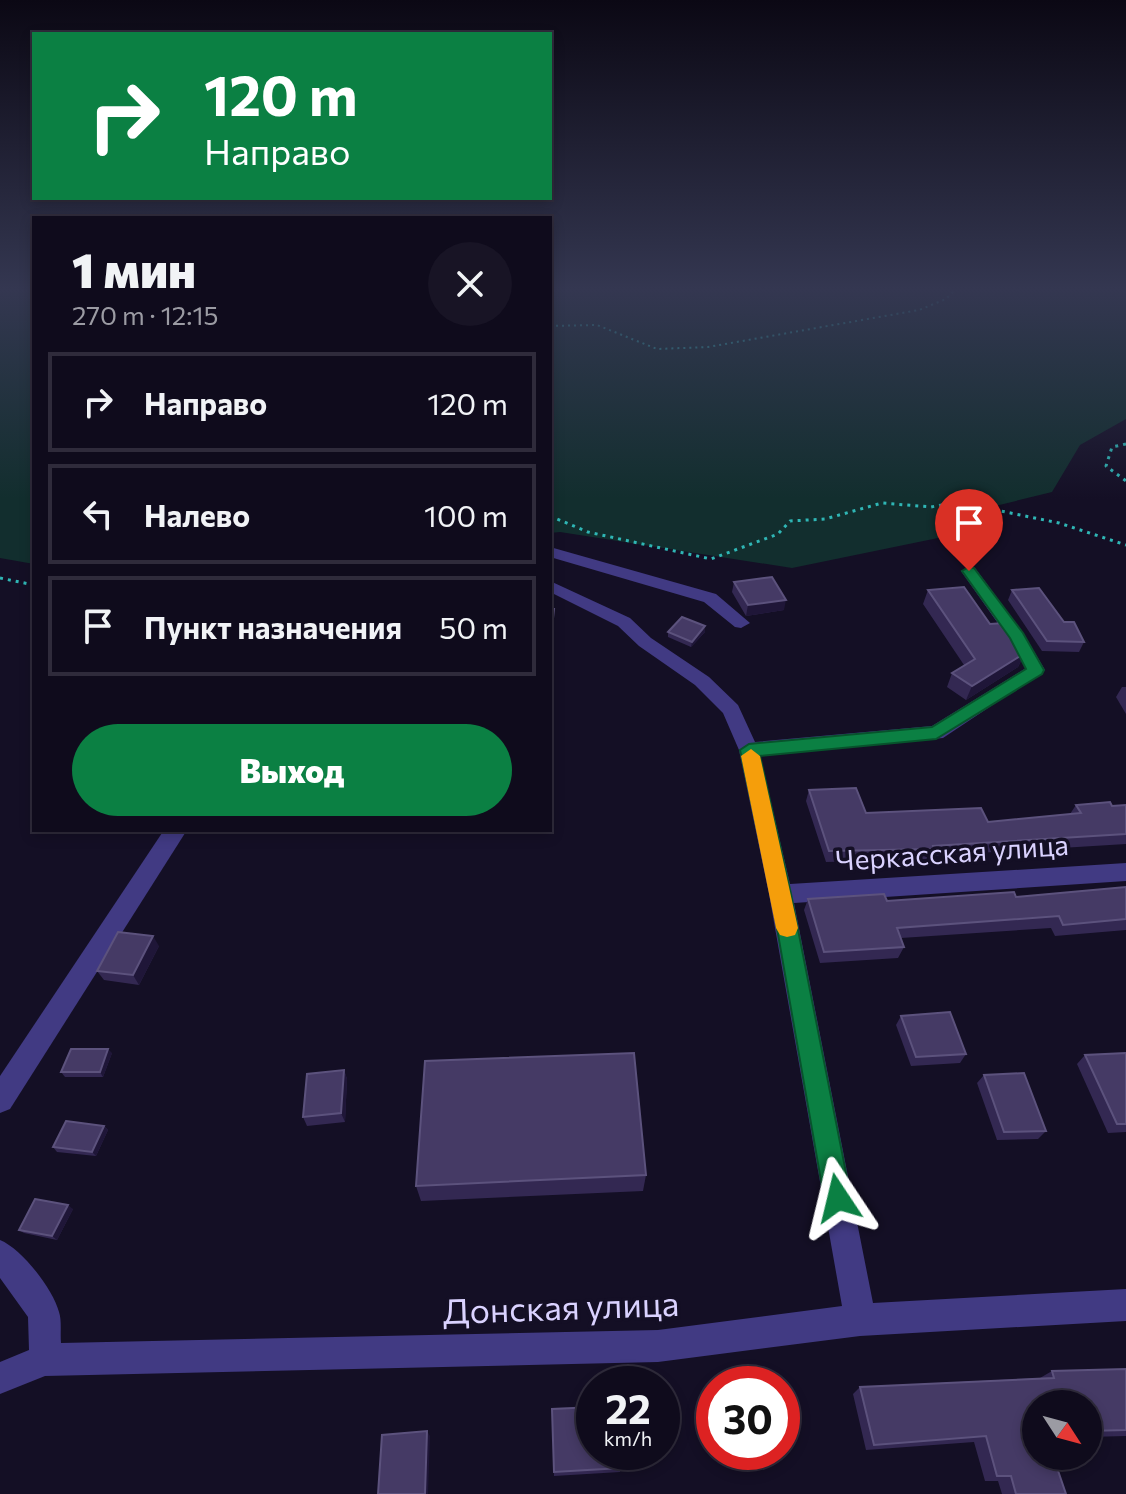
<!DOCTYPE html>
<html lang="ru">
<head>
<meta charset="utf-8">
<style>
  body { margin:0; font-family:Commissioner,sans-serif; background:#181425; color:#f1f3f6; height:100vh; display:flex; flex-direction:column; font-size:30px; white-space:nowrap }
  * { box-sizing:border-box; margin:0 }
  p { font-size:26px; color:#9b9ba3 }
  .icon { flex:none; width:44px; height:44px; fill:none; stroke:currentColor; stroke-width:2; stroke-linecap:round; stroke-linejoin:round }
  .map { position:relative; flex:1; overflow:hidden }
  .details { position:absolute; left:32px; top:216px; width:520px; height:616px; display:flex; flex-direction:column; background:#0f0b1c; border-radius:0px; box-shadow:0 4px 12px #0003,0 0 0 2px #2f2b3b }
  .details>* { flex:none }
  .guide { position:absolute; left:32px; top:32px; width:520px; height:168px; border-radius:0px; box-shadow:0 4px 12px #0003,0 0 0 2px #2f2b3b; background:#0b8043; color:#fff; overflow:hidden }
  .needle { width:52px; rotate:126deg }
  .controls { position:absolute; left:1022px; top:1390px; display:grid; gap:16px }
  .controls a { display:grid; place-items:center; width:80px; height:80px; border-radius:50%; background:#0f0b1c; box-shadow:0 4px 12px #0003,0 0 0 2px #2f2b3b; font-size:40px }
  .speed { position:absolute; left:576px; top:1366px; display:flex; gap:16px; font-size:40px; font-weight:700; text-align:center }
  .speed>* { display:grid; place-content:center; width:104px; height:104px; border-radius:50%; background:#0f0b1c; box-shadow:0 4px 12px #0003,0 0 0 2px #2f2b3b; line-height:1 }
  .speed small { font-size:20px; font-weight:400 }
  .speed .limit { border:12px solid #d22; background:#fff; color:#111 }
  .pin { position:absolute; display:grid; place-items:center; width:68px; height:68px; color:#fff; margin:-82px -34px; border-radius:50% 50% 50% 0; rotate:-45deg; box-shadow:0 0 8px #0007 }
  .pin .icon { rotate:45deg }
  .me { position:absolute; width:88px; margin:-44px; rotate:350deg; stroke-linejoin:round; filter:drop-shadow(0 0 6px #0008) }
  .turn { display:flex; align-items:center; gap:28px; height:168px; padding:0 40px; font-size:36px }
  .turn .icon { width:104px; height:104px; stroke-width:2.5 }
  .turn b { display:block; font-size:56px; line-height:68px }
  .round { display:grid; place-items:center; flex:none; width:84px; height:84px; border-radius:42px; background:#181425 }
  .headline { display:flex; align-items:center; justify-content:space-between; height:136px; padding:0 40px }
  h1 { font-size:48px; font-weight:800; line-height:60px }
  .button { display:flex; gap:16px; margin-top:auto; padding:16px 40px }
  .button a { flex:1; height:92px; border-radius:48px; background:#0b8043; color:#fff; font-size:32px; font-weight:800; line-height:92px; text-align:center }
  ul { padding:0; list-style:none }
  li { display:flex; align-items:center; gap:24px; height:100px; margin:0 16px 12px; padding:0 24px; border:4px solid #2f2b3b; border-radius:0px }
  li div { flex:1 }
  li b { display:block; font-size:30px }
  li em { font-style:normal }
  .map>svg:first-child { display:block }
</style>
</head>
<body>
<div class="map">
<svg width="1126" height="1494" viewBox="0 0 1126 1494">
  <rect width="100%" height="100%" fill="#140f25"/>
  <!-- green -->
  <g fill="#122e2e">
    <path d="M 0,290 L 34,290 L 34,564 L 0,558 Z"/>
    <path d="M 550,290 L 1126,290 L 1126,419 L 1080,445 L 1052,492 L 983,509 L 938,538 L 792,568 L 560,532 L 550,533 Z"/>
  </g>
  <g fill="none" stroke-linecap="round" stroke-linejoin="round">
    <!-- path-far1 -->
    <path stroke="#2fb6b5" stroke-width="2" stroke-dasharray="2 4" stroke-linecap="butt" d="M 550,326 L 597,325 L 657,349 L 708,347 L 919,310 L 946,299 L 955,290"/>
    <!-- path -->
    <g stroke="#2fb6b5" stroke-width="3" stroke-dasharray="3 5" stroke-linecap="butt">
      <path d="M 1126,444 L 1112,447 L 1106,466 L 1126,481"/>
      <path d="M 550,516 L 588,532 L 711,559 L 778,534 L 790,521 L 825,519 L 882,503 L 931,507 L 957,502 L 1059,523 L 1126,545"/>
      <path d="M 0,578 L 34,585"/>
    </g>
    <!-- minor -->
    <g fill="#413a83" fill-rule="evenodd">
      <path d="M 550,547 L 716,594 L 750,623 L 741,628 L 735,627 L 704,602 L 550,557 Z"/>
      <path d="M 969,566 L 975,568 L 1023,633 L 1045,670 L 943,738 L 760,756 L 790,884 L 1126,863 L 1126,881 L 794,903 L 873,1303 L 1126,1289 L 1126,1321 L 860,1336 L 658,1362 L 45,1376 L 0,1394 L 0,1362 L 29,1350 L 28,1317 L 0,1278 L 0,1240 C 22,1249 53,1289 59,1312 C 62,1321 60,1333 61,1343 L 658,1330 L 842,1306 L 769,894 L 739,750 L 723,713 L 695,685 L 639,646 L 618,626 L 550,592 L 550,581 L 630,618 L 651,638 L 709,677 L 738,705 L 755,742 L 932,726 L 1026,668 L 1009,639 L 961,571 Z"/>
      <path d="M 164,830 L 187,830 L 10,1109 L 0,1113 L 0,1076 Z"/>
    </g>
  </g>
  <!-- wall -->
  <g fill="#332852">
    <path d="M 734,582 L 784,610 L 746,616 L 732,592 Z"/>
    <path d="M 928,590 L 990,624 L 1025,653 L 1018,667 L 966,700 L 947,687 L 952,673 L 964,665 L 923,604 Z"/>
    <path d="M 1012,590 L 1064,622 L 1084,642 L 1079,652 L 1042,651 L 1008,600 Z"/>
    <path d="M 550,609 L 554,609 L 552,638 L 550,638 Z"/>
    <path d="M 705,626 L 705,632 L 691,647 L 668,637 L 668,632 Z"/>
    <path d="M 1122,687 L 1126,687 L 1126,714 L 1116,697 Z"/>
    <path d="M 809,790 L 866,813 L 988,822 L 1070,814 L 1076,805 L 1126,805 L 1126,844 L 930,856 L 929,859 L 826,862 L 806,801 Z"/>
    <path d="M 1126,887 L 1126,930 L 1055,936 L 1051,928 L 901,938 L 904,947 L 898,958 L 820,963 L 804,910 L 808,899 L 887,901 L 1016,897 Z"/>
    <path d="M 159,946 L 139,985 L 104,980 L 97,971 Z"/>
    <path d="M 901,1016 L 966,1054 L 960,1063 L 911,1066 L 896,1025 Z"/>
    <path d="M 112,1053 L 103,1077 L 65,1077 L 61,1072 Z"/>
    <path d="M 1126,1053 L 1126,1132 L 1108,1133 L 1077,1064 L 1085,1055 Z"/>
    <path d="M 344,1070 L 347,1079 L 345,1122 L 307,1126 L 303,1117 Z"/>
    <path d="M 984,1075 L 1046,1131 L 1038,1139 L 997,1140 L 977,1083 Z"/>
    <path d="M 104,1126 L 108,1130 L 96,1156 L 57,1152 L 53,1147 Z"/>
    <path d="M 646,1175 L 643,1191 L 421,1201 L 416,1186 Z"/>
    <path d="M 73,1209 L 57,1240 L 24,1233 L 19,1230 Z"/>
    <path d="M 1126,1369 L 1126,1436 L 1088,1437 L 1088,1404 L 1036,1404 L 1066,1494 L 1002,1494 L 998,1481 L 985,1481 L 974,1442 L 866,1450 L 853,1394 L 860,1387 L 1040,1378 L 1052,1371 Z"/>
    <path d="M 552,1409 L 621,1468 L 620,1472 L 554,1476 Z"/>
  </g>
  <!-- shaded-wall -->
  <g fill="#1f1638">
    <path d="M 786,600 L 784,610 L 746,616 L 748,605 Z"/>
    <path d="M 705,626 L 705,632 L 691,647 L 692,642 Z"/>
    <path d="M 1025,653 L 1018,667 L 966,700 L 972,686 Z"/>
    <path d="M 153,936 L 159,946 L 139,985 L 133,975 Z"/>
    <path d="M 108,1049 L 112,1053 L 103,1077 L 100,1072 Z"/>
    <path d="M 344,1070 L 347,1079 L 345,1122 L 341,1113 Z"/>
    <path d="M 104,1126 L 108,1130 L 96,1156 L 92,1152 Z"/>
    <path d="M 68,1205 L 73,1209 L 57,1240 L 52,1236 Z"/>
    <path d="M 427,1431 L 430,1436 L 428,1494 L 425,1494 Z"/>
  </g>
  <!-- building -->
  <g fill="#453a65" stroke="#5c527d" stroke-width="2">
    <path d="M 772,577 L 786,600 L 748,605 L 734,582 Z"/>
    <path d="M 964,587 L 990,624 L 1004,623 L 1025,653 L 972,686 L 952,673 L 975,659 L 928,590 Z"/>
    <path d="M 1039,588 L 1064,622 L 1074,622 L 1084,642 L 1047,641 L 1012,590 Z"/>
    <path d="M 550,609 L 554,609 L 552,628 L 550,628 Z"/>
    <path d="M 682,617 L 705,626 L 692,642 L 668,632 Z"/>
    <path d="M 856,788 L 866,813 L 981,808 L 988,822 L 1081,813 L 1076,805 L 1110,802 L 1112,806 L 1126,805 L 1126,834 L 933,846 L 934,849 L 829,851 L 809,790 Z"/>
    <path d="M 1126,887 L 1126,919 L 1063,925 L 1059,916 L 897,928 L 904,947 L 824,952 L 808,899 L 884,894 L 887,901 L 1014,892 L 1016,897 Z"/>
    <path d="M 118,932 L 153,936 L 133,975 L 97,971 Z"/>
    <path d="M 950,1012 L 966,1054 L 916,1057 L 901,1016 Z"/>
    <path d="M 71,1049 L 108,1049 L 100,1072 L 61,1072 Z"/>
    <path d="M 634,1053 L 646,1175 L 416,1186 L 425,1061 Z"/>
    <path d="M 1126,1053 L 1126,1124 L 1117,1124 L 1085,1055 Z"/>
    <path d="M 344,1070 L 341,1113 L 303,1117 L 307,1074 Z"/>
    <path d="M 1024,1073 L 1046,1131 L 1004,1132 L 984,1075 Z"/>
    <path d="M 66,1121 L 104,1126 L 92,1152 L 53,1147 Z"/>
    <path d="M 35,1199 L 68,1205 L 52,1236 L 19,1230 Z"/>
    <path d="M 1126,1369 L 1126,1430 L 1088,1431 L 1088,1404 L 1036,1404 L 1036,1456 L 1053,1456 L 1066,1494 L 1016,1494 L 1011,1476 L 997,1476 L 986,1436 L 874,1445 L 860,1387 L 1054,1378 L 1052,1371 Z"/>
    <path d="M 594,1407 L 594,1452 L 620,1452 L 621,1468 L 554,1472 L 552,1409 Z"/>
    <path d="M 427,1431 L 425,1494 L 378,1494 L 382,1435 Z"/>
  </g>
  <!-- sky -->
  <linearGradient id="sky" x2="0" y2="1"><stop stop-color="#0b0814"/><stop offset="0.58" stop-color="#343751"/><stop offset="1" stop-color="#343751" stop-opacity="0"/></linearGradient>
  <rect width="1126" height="499" fill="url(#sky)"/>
  <!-- route -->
  <path fill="#0b8043" stroke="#07532c" stroke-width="2" d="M 969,567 L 974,568 L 1023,633 L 1044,670 L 1042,674 L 936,739 L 760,756 L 791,894 L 851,1198 L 847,1208 L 838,1212 L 828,1208 L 824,1198 L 771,894 L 740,750 L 749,744 L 932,727 L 1026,669 L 1010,638 L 962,571 Z"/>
  <!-- slow -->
  <path fill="#f59e0b" d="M 751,749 L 760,756 L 798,928 L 795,935 L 787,937 L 780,935 L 776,928 L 741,756 Z"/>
  <g text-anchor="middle" stroke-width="7" stroke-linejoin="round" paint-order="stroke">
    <!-- street labels -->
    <g font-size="28" fill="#dad2ff" stroke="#140f25">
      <text transform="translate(952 853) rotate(-4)" y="10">Черкасская улица</text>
    </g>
    <!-- near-street labels -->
    <g font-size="34" fill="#dad2ff" stroke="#140f25">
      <text transform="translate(561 1308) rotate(-2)" y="12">Донская улица</text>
    </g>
  </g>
</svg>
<div class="controls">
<a><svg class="needle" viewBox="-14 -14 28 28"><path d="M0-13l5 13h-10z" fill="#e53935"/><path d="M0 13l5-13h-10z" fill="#9b9ba3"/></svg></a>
</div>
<div class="speed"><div>22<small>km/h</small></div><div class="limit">30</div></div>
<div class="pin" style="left:969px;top:571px;background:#d93025"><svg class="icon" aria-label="arrive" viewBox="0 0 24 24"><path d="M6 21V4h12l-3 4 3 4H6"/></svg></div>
<svg class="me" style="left:838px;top:1198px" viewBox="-20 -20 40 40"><path d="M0-17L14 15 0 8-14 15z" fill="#0b8043" stroke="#fff" stroke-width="4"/></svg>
<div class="guide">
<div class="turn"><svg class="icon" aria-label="right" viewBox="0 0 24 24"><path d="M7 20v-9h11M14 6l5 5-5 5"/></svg><div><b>120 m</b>Направо</div></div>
</div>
<section class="details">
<div class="headline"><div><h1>1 мин</h1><p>270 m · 12:15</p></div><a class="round"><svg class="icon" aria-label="close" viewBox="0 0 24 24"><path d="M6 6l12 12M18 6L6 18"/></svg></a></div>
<ul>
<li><svg class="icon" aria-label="right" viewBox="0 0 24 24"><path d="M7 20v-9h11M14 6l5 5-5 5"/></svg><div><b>Направо</b></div><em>120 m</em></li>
<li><svg class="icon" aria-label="left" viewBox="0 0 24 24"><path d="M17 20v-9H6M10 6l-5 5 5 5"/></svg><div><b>Налево</b></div><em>100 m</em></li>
<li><svg class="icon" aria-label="arrive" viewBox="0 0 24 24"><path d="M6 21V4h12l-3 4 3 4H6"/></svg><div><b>Пункт назначения</b></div><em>50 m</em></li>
</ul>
<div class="button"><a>Выход</a></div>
</section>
</div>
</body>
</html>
